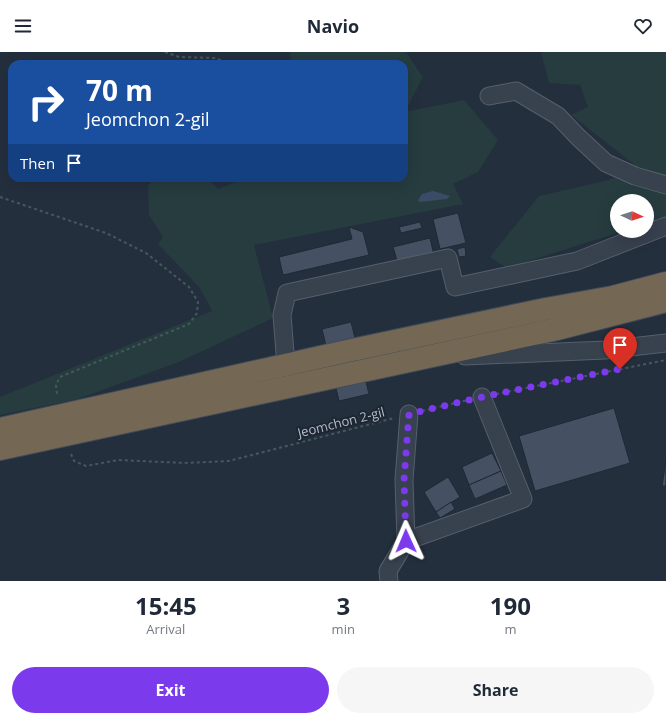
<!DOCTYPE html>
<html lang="en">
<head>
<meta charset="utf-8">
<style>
  body { margin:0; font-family:"Open Sans",sans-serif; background:#f6f6f7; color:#1f2937; height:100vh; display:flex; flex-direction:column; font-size:15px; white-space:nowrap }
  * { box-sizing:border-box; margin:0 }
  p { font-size:13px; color:#747a83 }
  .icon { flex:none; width:22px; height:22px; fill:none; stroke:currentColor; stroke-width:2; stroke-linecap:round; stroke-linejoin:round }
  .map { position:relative; height:529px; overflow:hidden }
  .side { display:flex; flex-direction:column; background:#fff; flex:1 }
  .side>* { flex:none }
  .guide { position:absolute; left:8px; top:8px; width:400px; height:122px; border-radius:12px; box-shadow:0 4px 16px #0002; background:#1a4fa0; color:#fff; overflow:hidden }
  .needle { width:26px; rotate:94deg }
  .tools { position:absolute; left:610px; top:142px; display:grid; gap:8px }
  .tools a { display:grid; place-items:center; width:44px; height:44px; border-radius:50%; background:#fff; box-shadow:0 4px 16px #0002; font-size:20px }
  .pin { position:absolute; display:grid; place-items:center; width:34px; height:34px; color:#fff; margin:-41px -17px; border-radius:50% 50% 50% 0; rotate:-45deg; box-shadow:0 0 4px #0007 }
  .pin .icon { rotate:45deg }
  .me { position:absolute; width:44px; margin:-22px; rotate:359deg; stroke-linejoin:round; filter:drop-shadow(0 0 3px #0008) }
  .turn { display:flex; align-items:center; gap:14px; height:84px; padding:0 12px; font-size:18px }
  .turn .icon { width:52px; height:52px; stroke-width:2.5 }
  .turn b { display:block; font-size:28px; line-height:34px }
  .then { display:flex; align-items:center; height:38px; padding:0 12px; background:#0003; gap:8px; font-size:15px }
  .eta { display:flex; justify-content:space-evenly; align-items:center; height:68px; text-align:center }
  .eta b { font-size:24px; font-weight:700; line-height:28px }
  .primary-button { display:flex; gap:8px; margin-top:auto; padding:8px 12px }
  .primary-button a { flex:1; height:46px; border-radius:24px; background:#7c3aed; color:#fff; font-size:16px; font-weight:700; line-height:46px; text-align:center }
  .primary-button a+a { background:#f6f6f7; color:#1f2937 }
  header { display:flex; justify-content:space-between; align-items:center; height:52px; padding:0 12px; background:#fff; font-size:18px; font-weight:700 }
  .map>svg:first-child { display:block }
</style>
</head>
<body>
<header><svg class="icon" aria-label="menu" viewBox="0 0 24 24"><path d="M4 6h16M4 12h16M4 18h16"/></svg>Navio<svg class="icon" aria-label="heart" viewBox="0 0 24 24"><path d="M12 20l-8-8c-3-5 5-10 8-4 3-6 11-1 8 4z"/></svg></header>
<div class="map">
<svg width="666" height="529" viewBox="0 0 666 529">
  <rect width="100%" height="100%" fill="#242f3e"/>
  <!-- green -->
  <g fill="#263c3f">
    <path d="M 290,0 L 406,0 L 423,25 L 405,60 L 464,48 L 498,88 L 478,120 L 453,132 L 463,152 L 254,193 L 273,266 L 179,310 L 78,347 L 0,363 L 0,345 L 212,259 L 200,236 L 158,192 L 163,185 L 149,163 L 148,134 L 154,126 L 207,126 L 218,137 L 246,126 L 404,126 L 404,12 L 292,12 Z"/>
    <path d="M 541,0 L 666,0 L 666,165 L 647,171 L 647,149 L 617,149 L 617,179 L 623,179 L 507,216 L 490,205 L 539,144 L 609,128 L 635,113 L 571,63 L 588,55 L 580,33 L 549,31 Z"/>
  </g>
  <!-- water -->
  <path fill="#394c67" d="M 433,139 L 450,144 L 447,147 L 420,150 L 418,148 L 422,142 Z"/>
  <!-- building -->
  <g fill="#455162" stroke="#1f2835">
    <path d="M 458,161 L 466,191 L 440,197 L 433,167 Z"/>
    <path d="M 420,170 L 422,176 L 401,181 L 399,175 Z"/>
    <path d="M 349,175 L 363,180 L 369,203 L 283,223 L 279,205 L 352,187 Z"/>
    <path d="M 430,186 L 434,203 L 398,212 L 393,195 Z"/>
    <path d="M 465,195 L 466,204 L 459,205 L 457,197 Z"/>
    <path d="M 351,270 L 369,342 L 339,349 L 322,277 Z"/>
    <path d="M 614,356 L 630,411 L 535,439 L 519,384 Z"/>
    <path d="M 492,401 L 501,419 L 469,433 L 462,415 Z"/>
    <path d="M 666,409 L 666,434 L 662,434 Z"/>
    <path d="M 501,419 L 507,433 L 475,447 L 469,433 Z"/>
    <path d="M 448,425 L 460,445 L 436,460 L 424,440 Z"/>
    <path d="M 451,450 L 455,457 L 440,466 L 436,460 Z"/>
  </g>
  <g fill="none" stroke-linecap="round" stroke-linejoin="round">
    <defs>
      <g id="minor">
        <path d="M 489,44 L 516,39 L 558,64 L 578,85 L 606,111 L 635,124 L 666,133"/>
        <path d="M 465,304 L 605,298 L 666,291"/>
        <path d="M 286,313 L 282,263 L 287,241 L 448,206 L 455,235 L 577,209 L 666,174"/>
        <path d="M 406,489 L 404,428 L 409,362"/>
        <path d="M 389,529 L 388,519 L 406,489 L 523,447 L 482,345"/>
      </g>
      <g id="highway">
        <path d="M 0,377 L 343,300 L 546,257 L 613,245 L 666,231"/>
        <path d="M 0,397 L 557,277 L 666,249"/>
      </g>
    </defs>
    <!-- minor casing -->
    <use href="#minor" stroke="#565f6c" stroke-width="19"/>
    <!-- highway casing -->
    <use href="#highway" stroke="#434c59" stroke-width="24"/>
    <!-- path -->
    <g stroke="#44595c" stroke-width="2" stroke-dasharray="3 3" stroke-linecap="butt">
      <path d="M 165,0 L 179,5 L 216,6 L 228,12"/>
      <path d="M 0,145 L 106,181 L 146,201 L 189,235 L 198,250 L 197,261 L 189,272 L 60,325 L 56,333 L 57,343"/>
      <path d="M 496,342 L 666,308"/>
      <path d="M 422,359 L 468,348"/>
      <path d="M 71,402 L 74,409 L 86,414 L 118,408 L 185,411 L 229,409 L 394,366"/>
    </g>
    <!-- minor -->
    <use href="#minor" stroke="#38414e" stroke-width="17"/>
    <!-- highway -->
    <use href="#highway" stroke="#746855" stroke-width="22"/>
  </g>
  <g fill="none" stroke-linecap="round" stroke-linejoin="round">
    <!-- route -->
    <path stroke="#7c3aed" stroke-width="7" stroke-dasharray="0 12.6" d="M 406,489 L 404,428 L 409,362 L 482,345 L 620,317"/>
  </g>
  <g text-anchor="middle" stroke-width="4" stroke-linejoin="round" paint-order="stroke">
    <!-- street labels -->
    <g font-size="13" fill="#b4bcc9" stroke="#1d2633">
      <text transform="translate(341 370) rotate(-14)" y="5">Jeomchon 2-gil</text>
    </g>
  </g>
</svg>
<div class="tools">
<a><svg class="needle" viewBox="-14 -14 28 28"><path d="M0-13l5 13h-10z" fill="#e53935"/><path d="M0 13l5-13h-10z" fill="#747a83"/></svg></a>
</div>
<div class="pin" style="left:620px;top:317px;background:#d93025"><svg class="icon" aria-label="arrive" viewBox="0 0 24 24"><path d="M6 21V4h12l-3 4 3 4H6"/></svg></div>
<svg class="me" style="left:406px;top:489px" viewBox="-20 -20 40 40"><path d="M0-17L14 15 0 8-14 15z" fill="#7c3aed" stroke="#fff" stroke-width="4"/></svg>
<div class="guide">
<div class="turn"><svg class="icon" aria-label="right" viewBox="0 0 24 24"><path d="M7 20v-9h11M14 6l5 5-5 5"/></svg><div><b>70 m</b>Jeomchon 2-gil</div></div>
<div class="then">Then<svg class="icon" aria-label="arrive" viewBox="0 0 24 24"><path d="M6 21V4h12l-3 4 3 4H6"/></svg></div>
</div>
</div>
<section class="side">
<div class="eta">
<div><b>15:45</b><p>Arrival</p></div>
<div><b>3</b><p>min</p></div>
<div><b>190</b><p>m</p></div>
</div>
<div class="primary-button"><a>Exit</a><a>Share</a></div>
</section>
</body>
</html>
